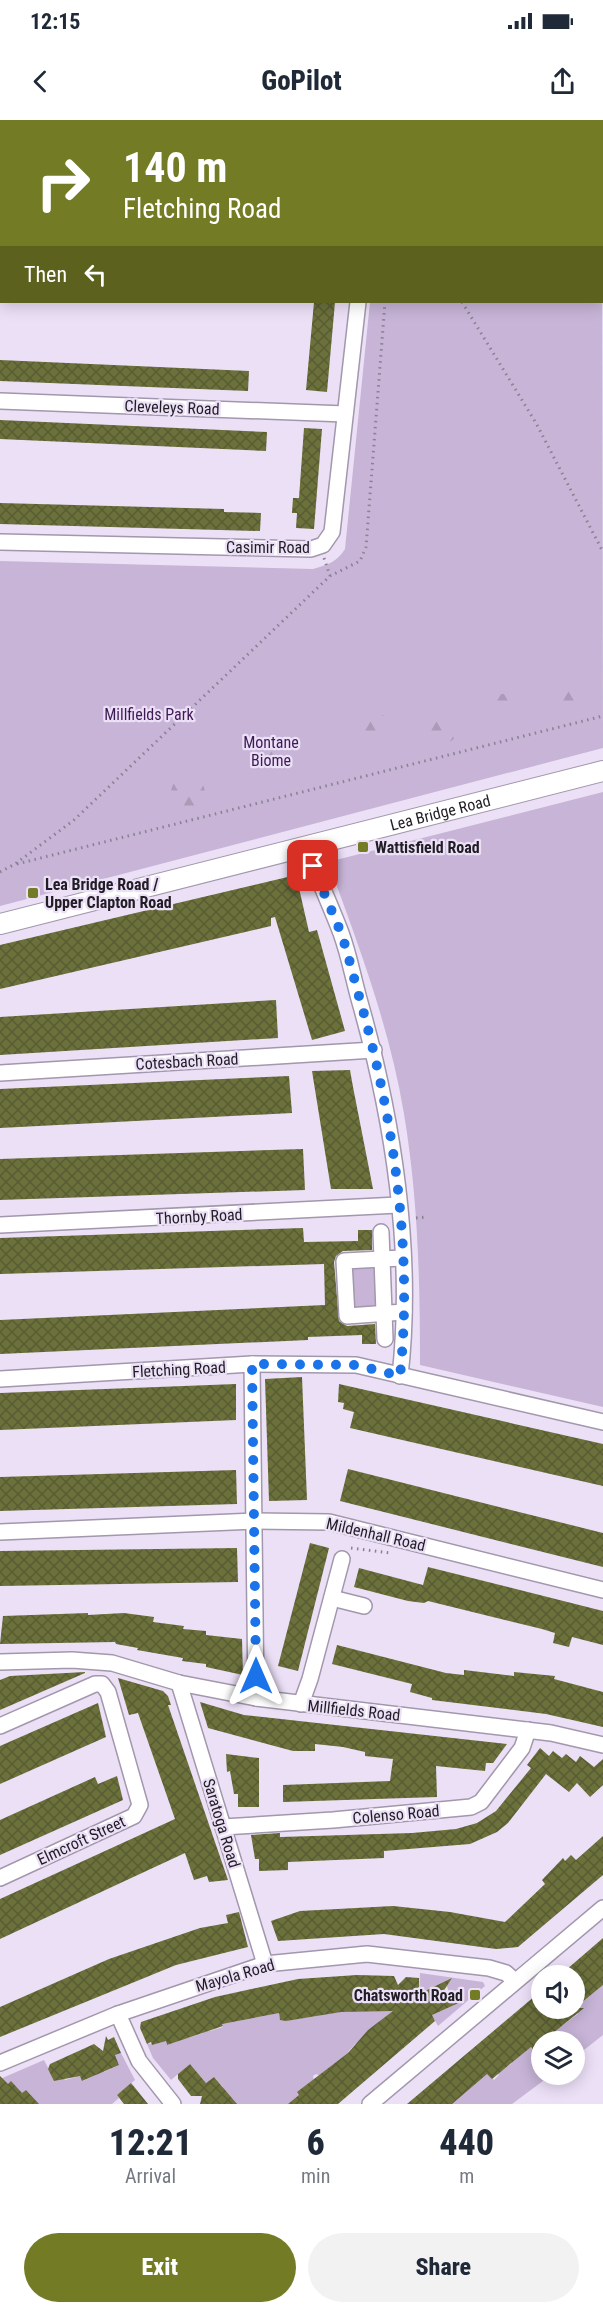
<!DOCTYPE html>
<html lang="en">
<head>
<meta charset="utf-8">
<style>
  body { margin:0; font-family:"Roboto Condensed",sans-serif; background:#f2f2f3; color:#1f2937; height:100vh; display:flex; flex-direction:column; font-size:22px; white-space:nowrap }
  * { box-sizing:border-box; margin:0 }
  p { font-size:20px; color:#747a83 }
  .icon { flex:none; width:33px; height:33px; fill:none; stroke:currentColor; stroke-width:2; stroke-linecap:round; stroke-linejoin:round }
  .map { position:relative; height:1984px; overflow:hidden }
  .panel { display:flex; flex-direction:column; background:#fff; flex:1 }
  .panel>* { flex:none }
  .banner { position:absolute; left:0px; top:0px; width:603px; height:183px; box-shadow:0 3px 15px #0003; background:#747b25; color:#fff; overflow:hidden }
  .controls { position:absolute; left:531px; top:1845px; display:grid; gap:12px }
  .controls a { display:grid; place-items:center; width:54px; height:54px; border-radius:50%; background:#fff; box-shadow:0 3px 15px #0003; font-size:30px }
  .pin { position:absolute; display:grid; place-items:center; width:51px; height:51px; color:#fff; margin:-26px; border-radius:12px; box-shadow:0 3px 9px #0006 }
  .me { position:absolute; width:66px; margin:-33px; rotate:0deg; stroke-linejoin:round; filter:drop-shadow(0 0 4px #0008) }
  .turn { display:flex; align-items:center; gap:21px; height:126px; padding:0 24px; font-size:27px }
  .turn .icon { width:78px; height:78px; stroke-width:2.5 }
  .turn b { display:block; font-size:42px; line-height:51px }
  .then { display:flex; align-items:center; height:57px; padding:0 24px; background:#0003; gap:12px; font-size:22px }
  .eta { display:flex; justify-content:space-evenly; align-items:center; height:102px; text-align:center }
  .eta b { font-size:36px; font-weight:800; line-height:42px }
  .primary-button { display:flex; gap:12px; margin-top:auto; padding:12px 24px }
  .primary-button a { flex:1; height:69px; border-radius:36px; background:#747b25; color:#fff; font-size:24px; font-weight:800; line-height:69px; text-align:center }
  .primary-button a+a { background:#f2f2f3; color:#1f2937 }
  .status { display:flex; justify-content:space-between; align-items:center; height:42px; padding:0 30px; background:#fff; direction:ltr }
  .status svg { height:16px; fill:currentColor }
  header { display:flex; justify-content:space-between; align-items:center; height:78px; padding:0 24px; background:#fff; font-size:27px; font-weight:800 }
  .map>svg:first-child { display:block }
</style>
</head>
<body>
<div class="status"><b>12:15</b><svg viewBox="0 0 49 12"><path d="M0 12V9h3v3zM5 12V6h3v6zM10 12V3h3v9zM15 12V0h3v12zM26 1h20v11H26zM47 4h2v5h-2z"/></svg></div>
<header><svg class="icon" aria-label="back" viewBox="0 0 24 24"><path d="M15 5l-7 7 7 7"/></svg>GoPilot<svg class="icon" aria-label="share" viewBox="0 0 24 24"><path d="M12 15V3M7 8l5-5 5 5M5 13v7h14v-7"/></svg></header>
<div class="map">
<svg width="603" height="1984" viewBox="0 0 603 1984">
  <defs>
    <pattern id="forest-firs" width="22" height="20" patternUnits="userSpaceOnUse" patternTransform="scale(1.5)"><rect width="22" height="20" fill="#c7b4d7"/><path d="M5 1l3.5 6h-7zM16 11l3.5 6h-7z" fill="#ab9ab8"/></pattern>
    <pattern id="building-cross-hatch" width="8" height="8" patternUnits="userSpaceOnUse" patternTransform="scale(1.5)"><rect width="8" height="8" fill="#6c713c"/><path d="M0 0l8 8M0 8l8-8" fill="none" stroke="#585c32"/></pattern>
  </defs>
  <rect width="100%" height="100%" fill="#ece0f7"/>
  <!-- green -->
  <g fill="#c7b4d7">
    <path d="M 602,86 L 603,628 L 0,786 L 0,441 L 313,449 C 327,445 337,442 345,429 L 370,182 L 602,182 Z"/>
    <path d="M 603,672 L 603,1287 L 420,1245 C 420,1160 418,1078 404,994 C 390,909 359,826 329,745 L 332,741 Z"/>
    <path d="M 374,1144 L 376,1190 L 350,1191 L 348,1145 Z"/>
    <path d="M 420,1853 L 483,1862 L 485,1866 L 438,1906 L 429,1890 L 452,1879 L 446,1864 L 355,1924 L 348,1932 L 352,1937 L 320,1956 L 316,1954 L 313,1956 L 314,1961 L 301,1972 L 297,1972 L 301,1977 L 292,1984 L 237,1984 L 215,1974 L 223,1967 L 214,1957 L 206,1963 L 190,1944 L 171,1960 L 153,1938 L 147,1924 L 159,1923 L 163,1914 L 167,1925 L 181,1920 L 185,1907 L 188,1918 L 203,1913 L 206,1900 L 210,1911 L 223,1907 L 220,1895 L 277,1883 L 280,1899 C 288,1898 303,1898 310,1897 C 317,1897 332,1890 341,1887 L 342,1892 L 347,1892 L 347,1887 L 419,1877 Z"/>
    <path d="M 603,1865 L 603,1915 L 575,1937 L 574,1922 L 542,1921 L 539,1910 L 547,1919 L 552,1915 L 549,1911 L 547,1889 L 562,1906 L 578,1894 L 573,1889 L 575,1875 L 581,1883 Z"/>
    <path d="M 525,1921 L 535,1932 L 539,1929 L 541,1931 L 542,1954 L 551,1955 L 512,1984 L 443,1984 L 469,1932 L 494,1960 L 499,1955 L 486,1941 L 498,1944 L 503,1950 L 511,1944 Z"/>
    <path d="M 121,1933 L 135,1960 L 117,1975 L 119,1978 L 112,1984 L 34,1984 L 36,1981 L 26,1970 L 18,1977 L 0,1959 L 44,1940 L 55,1961 L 64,1957 L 65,1960 L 76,1957 L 74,1953 L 78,1951 L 83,1961 L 96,1955 L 92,1945 L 104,1952 L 119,1945 L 115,1935 Z"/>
  </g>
  <!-- forest -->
  <g fill="url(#forest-firs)">
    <circle cx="566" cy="576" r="13"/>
    <circle cx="503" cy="587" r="13"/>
    <circle cx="376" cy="606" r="13"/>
    <circle cx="444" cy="610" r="13"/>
    <circle cx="271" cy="632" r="17"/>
    <circle cx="188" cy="673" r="17"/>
  </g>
  <!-- building -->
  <g fill="url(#building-cross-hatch)">
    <path d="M 314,182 L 335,182 L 327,272 L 306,270 Z"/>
    <path d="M 0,240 L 249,251 L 248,271 L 0,261 Z"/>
    <path d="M 0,300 L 267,312 L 266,331 L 0,319 Z"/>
    <path d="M 304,308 L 322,309 L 314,409 L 296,408 L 297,393 L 292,393 L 293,378 L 299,378 Z"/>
    <path d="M 0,383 L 224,389 L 224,392 L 261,393 L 260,411 L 0,404 Z"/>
    <path d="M 296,755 L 309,812 L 317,810 L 345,911 L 312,920 L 275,797 L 271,798 L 271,806 L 0,869 L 0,825 Z"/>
    <path d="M 276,880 L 278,918 L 0,935 L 0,897 Z"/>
    <path d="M 350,950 L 353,967 L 373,1069 L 331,1069 L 312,951 Z"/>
    <path d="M 289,956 L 292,993 L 0,1008 L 0,969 Z"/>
    <path d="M 303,1029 L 305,1070 L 0,1080 L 0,1039 Z"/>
    <path d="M 303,1108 L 304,1122 L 358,1121 L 358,1110 L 372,1110 L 372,1130 L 343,1131 L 336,1136 L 334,1142 L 339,1201 L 347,1206 L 375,1204 L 376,1224 L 362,1224 L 362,1215 L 308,1217 L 308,1220 L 0,1234 L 0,1200 L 325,1185 L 324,1144 L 0,1154 L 0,1118 Z"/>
    <path d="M 302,1257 L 307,1380 L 269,1381 L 265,1259 Z"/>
    <path d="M 236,1264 L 236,1300 L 0,1310 L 0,1273 Z"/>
    <path d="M 339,1264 L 603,1324 L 603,1366 L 350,1308 L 354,1292 L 343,1289 L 344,1283 L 338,1282 Z"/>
    <path d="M 348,1349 L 603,1413 L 603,1447 L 340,1381 Z"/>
    <path d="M 236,1350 L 237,1384 L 0,1391 L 0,1357 Z"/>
    <path d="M 310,1423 L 329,1428 L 298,1551 L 278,1546 Z"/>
    <path d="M 237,1428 L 238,1462 L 0,1466 L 0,1431 Z"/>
    <path d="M 428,1447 L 603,1491 L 603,1525 L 572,1517 L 569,1527 L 553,1523 L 555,1513 L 542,1509 L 428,1481 L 424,1483 L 408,1481 L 354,1467 L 359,1448 L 423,1465 Z"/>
    <path d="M 88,1493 L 88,1495 L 124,1493 L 154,1497 L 153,1502 L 184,1506 L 183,1509 L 206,1511 L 206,1515 L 242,1519 L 243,1555 L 206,1547 L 206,1544 L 182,1541 L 183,1538 L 137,1530 L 138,1528 L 116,1524 L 115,1522 L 0,1524 L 3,1496 Z"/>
    <path d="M 337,1525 L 446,1553 L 464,1555 L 464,1550 L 514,1556 L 514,1552 L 555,1556 L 554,1559 L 603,1572 L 603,1607 L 546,1594 L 432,1580 L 432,1578 L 410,1572 L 412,1564 L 332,1544 Z"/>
    <path d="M 85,1552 L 85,1553 L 0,1590 L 0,1560 L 10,1556 Z"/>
    <path d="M 118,1558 L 163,1571 L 168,1576 L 171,1585 L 168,1585 L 228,1760 L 209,1762 L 207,1756 L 194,1760 L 185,1733 L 0,1819 L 0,1779 L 175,1699 L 138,1593 L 129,1595 Z"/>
    <path d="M 200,1582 L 244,1595 L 507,1624 L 493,1643 L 486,1643 L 485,1651 L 436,1646 L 437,1677 L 283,1682 L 283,1665 L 390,1661 L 393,1639 L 365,1636 L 365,1632 L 343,1627 L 315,1624 L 315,1631 L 293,1631 L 208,1608 Z"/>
    <path d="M 98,1583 L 106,1617 L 0,1664 L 0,1626 Z"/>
    <path d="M 540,1628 L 549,1636 L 553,1631 L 562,1638 L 566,1634 L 576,1642 L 580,1636 L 594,1647 L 603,1639 L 603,1665 L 590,1677 L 577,1663 L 569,1672 L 546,1654 L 508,1703 L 497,1712 L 470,1724 L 384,1731 L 384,1738 L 288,1742 L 288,1750 L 259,1751 L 259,1739 L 255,1739 L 251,1715 L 280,1713 L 280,1717 L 412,1713 L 456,1709 L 477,1703 L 496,1691 L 531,1648 L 527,1645 Z"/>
    <path d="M 226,1634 L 259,1638 L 259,1687 L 238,1687 L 238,1674 L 234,1674 L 230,1651 L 227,1652 Z"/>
    <path d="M 117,1656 L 123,1680 L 0,1735 L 0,1700 L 95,1657 L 98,1664 Z"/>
    <path d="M 603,1716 L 603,1755 L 518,1827 L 496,1829 L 384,1814 L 278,1821 L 271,1801 L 300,1791 L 393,1786 L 450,1792 L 505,1802 L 545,1764 L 542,1760 L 563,1738 L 565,1741 L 571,1735 L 576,1740 Z"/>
    <path d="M 239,1792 L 248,1827 L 176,1845 L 0,1917 L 0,1887 L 109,1839 L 200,1808 L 228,1803 L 226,1795 Z"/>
    <path d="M 603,1818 L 603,1865 L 575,1888 L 584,1888 L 542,1922 L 542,1927 L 535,1932 L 531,1927 L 492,1959 L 487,1954 L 452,1984 L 407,1984 L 542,1870 L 542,1888 L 574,1888 L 574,1856 L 559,1856 Z"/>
    <path d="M 357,1855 L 394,1856 L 398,1865 L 406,1857 L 419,1858 L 419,1874 L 452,1858 L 439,1878 L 465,1880 L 432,1895 L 435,1901 L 338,1984 L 288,1984 L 299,1975 L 297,1972 L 348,1933 L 368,1910 L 393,1891 L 341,1892 L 286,1901 L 280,1900 L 279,1893 L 222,1904 L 223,1906 L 167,1925 L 166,1921 L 152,1925 L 151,1922 L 147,1924 L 140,1908 L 141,1902 L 215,1877 L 298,1859 Z"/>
    <path d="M 106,1916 L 108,1920 L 114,1917 L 121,1933 L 115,1935 L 119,1945 L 82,1961 L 80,1956 L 54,1961 L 48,1949 L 50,1944 L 94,1924 L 103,1931 Z"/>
    <path d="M 190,1944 L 206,1963 L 214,1957 L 237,1984 L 200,1984 L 202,1976 L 191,1976 L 178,1959 L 178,1954 Z"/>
    <path d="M 0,1956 L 8,1964 L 11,1961 L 22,1973 L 26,1970 L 39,1984 L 0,1984 Z"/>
    <path d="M 131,1963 L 136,1969 L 148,1984 L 124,1984 L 117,1975 Z"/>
  </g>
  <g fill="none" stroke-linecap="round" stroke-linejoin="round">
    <defs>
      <g id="minor">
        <path d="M 579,0 L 594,2"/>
        <path d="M 543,2 L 543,0"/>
        <path d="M 0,124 L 2,124"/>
        <path d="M 0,281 L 345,294"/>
        <path d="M 0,422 L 311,429 L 323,425 L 332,412 L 358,182"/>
        <path d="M 306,725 C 316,755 330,784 341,813 C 349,835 353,857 359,879 C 393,998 414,1132 400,1256"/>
        <path d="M 0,953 L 374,930"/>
        <path d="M 0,1105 L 398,1085"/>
        <path d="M 381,1112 L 385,1219"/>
        <path d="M 402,1138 L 344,1141 L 347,1196 L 404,1192"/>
        <path d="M 252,1244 L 256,1578"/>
        <path d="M 0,1259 L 252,1244 L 356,1245 L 603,1302"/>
        <path d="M 0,1412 L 255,1401 L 329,1402 L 603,1470"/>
        <path d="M 332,1478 L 364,1486"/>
        <path d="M 0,1542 L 72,1540 L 112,1543 L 179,1563 L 256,1578 L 551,1613 L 603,1625"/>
        <path d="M 179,1563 L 265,1844"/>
        <path d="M 301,1584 L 310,1559 L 342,1439"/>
        <path d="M 0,1606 L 95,1564 L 102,1564 L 108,1572 L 140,1685 L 134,1696 L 0,1758"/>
        <path d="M 223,1707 L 333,1700 L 471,1687 L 481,1682 L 522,1628 L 528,1610"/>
        <path d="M 118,1894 L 139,1941 L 173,1984"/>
        <path d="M 0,1943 L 118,1894 L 265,1844 L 367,1834 L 489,1848 L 506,1853 L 515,1861"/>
        <path d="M 370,1984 L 603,1788"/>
      </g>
      <g id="major">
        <path id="s1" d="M 0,804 L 603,651"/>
      </g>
    </defs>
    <!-- minor casing -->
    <use href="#minor" stroke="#a297ac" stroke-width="18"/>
    <!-- major casing -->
    <use href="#major" stroke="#a297ac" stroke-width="22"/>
    <!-- path -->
    <g stroke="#8a8191" stroke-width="3" stroke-dasharray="1.5 4.5" stroke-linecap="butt">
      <path d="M 388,2 L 388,0"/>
      <path d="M 602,90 L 603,90"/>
      <path d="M 462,182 L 536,303 L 603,432"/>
      <path d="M 324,438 L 330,456"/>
      <path d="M 17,744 L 603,596"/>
      <path d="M 0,752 L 15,744 L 74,700 L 330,456 L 360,441 L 366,427 L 385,182"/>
      <path d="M 416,1098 L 426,1097"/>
      <path d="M 351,1428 L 391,1433"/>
    </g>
    <!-- minor -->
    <use href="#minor" stroke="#fff" stroke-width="15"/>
    <!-- major -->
    <use href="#major" stroke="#fff" stroke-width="20"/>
  </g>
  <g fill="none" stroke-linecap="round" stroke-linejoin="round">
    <!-- route -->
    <path stroke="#1a73e8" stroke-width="10" stroke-dasharray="0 18" d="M 256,1556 L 252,1244 L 356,1245 L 400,1256 C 413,1132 394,1002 361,883 C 354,860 349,836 341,813 C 332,791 322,769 313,746"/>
  </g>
  <!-- markers -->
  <g fill="#747b25" stroke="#ece0f7" stroke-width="2">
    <rect x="357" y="721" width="12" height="12" rx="3"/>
    <rect x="27" y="767" width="12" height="12" rx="3"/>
    <rect x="469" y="1869" width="12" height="12" rx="3"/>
  </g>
  <g text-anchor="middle" stroke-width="4.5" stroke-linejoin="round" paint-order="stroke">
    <!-- street labels -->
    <g font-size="16" fill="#211d25" stroke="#ece0f7">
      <text transform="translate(172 287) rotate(2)" y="6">Cleveleys Road</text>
      <text x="268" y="433">Casimir Road</text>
      <text dy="6" stroke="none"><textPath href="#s1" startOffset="454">Lea Bridge Road</textPath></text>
      <text transform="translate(187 941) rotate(-3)" y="6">Cotesbach Road</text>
      <text transform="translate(199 1096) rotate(-3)" y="6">Thornby Road</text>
      <text transform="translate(179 1249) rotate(-3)" y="6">Fletching Road</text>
      <text transform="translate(376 1414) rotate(13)" y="6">Mildenhall Road</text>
      <text transform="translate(354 1590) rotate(6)" y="6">Millfields Road</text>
      <text transform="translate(396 1694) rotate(-5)" y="6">Colenso Road</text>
      <text transform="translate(222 1703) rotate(73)" y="6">Saratoga Road</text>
      <text transform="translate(81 1720) rotate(-25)" y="6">Elmcroft Street</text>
      <text transform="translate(235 1855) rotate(-16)" y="6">Mayola Road</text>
    </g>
    <!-- park labels -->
    <g font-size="16" fill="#3e1a55" stroke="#ece0f7">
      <text x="149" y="600">Millfields Park</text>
      <text x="271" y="628">Montane<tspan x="271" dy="18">Biome</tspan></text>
    </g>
    <!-- poi labels -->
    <g font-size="16" font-weight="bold" fill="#211d25" stroke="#ece0f7" text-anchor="start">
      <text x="375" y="733">Wattisfield Road</text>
      <text x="45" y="770">Lea Bridge Road /<tspan x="45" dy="18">Upper Clapton Road</tspan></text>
      <text x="463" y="1881" text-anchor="end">Chatsworth Road</text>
    </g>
  </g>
</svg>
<div class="controls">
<a><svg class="icon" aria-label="sound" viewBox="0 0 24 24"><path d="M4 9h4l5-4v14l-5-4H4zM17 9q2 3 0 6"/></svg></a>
<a><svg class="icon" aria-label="layers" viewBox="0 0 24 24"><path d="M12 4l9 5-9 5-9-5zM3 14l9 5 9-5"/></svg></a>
</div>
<div class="pin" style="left:313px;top:746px;background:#d93025"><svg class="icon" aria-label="arrive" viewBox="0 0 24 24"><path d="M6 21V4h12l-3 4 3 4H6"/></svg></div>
<svg class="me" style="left:256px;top:1556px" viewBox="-20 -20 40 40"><path d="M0-17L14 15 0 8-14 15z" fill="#1a73e8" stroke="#fff" stroke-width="4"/></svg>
<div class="banner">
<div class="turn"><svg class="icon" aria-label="right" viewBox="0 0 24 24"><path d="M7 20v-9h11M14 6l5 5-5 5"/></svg><div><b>140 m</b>Fletching Road</div></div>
<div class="then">Then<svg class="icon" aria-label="left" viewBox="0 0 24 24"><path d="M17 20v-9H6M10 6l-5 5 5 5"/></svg></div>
</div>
</div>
<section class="panel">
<div class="eta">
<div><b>12:21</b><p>Arrival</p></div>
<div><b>6</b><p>min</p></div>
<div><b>440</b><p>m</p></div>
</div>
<div class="primary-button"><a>Exit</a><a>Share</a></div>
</section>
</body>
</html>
